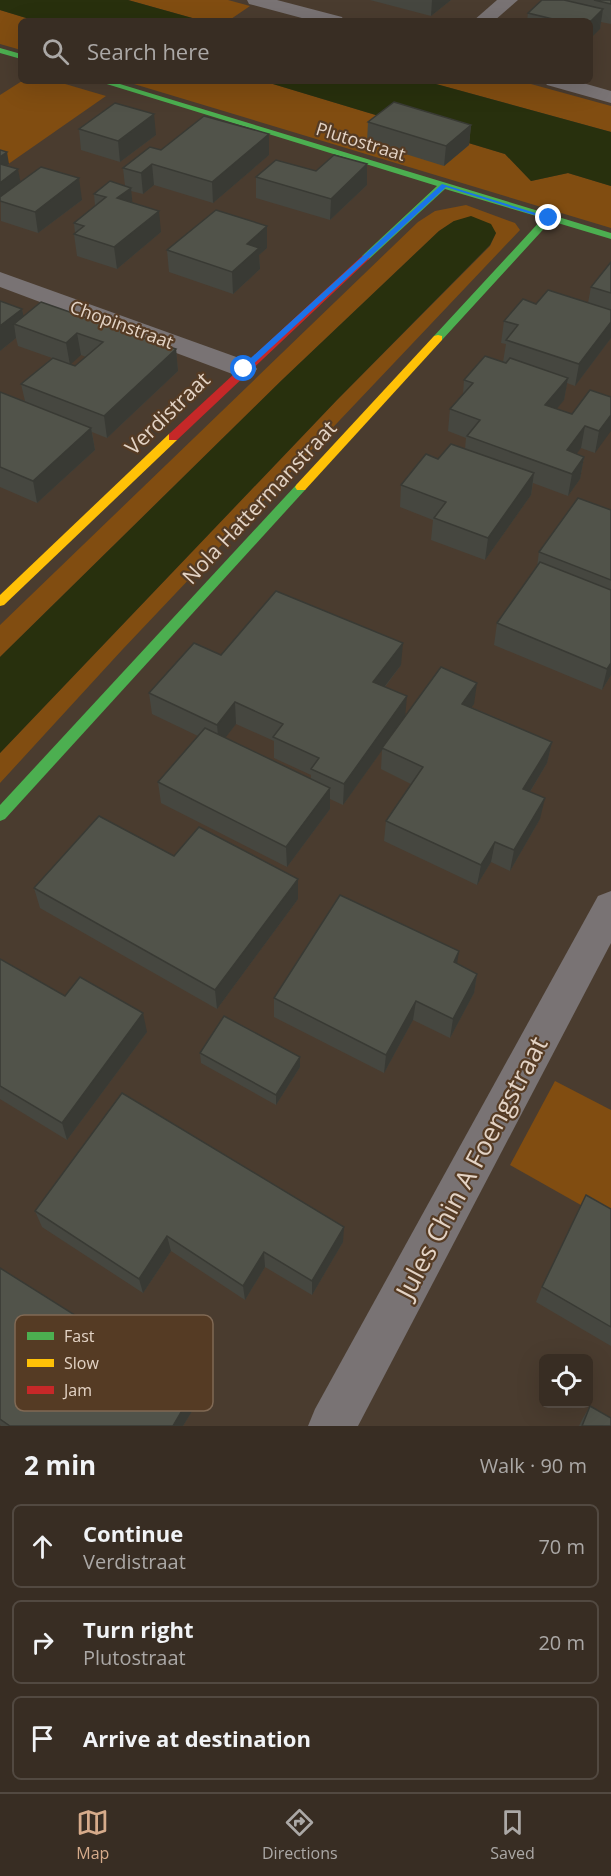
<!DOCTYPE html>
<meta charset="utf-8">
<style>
:root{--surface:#382d23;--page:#433930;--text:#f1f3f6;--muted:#aba8a6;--line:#524941;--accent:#d6ab8b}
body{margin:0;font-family:"Open Sans",sans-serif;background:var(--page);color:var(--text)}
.controls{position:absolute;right:18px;bottom:18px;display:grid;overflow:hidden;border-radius:9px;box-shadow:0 6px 24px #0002}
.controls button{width:54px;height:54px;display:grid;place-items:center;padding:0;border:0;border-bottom:2px solid var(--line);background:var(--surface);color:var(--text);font:30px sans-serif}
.stop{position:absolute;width:18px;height:18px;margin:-14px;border:4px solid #1a73e8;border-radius:50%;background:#fff}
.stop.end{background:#1a73e8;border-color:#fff;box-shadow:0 2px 6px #0008}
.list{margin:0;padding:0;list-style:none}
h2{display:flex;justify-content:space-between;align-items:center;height:78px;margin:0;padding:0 24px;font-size:26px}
h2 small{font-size:20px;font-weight:400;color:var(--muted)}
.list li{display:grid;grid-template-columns:39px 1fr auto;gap:18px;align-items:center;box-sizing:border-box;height:84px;margin:0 12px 12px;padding:0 12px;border:2px solid var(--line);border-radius:9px}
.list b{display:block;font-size:22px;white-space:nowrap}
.list p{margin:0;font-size:20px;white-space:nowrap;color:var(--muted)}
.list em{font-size:20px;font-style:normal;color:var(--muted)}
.icon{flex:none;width:33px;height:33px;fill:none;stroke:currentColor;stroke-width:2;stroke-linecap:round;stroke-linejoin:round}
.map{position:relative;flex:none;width:611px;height:1426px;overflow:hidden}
.search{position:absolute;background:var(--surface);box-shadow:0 6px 24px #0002;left:18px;right:18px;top:18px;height:66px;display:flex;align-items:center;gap:15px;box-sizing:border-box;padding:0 21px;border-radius:9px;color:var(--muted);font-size:22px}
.sheet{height:366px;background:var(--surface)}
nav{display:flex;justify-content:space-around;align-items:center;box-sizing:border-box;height:84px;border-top:2px solid var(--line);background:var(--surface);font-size:16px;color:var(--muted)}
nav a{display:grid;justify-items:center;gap:3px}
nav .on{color:var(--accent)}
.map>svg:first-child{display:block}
.green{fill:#814d11}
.water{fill:#28300d}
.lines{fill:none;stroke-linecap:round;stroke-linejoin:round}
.street{fill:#797374;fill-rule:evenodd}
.fast{fill:#4caf50;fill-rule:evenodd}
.slow{fill:#ffc107;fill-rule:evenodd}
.jam{fill:#c62828;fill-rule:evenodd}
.wall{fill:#464740;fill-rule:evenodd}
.shaded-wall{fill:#393a34}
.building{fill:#51534a;stroke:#393a34;stroke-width:1.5}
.route{fill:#1a73e8}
.labels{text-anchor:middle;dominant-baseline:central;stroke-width:4.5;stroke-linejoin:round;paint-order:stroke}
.far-street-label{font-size:18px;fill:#e3d3c5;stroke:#553b24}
.street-label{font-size:21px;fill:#e3d3c5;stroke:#553b24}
.near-street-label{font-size:26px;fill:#e3d3c5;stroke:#553b24}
.key{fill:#553b24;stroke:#806954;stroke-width:1.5}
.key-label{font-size:16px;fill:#e3d3c5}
</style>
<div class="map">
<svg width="611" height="1426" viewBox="0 0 611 1426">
<rect width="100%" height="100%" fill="#4a3c2f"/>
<g class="green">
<polygon points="128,0 228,0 250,6 228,21 203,21"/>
<polygon points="0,10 36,21 21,21 21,50 0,44"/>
<polygon points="22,81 55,81 106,96 4,167 0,166 0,95"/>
<polygon points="124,81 263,81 505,154 531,181 568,173 611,186 611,228"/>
<polygon points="425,81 520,81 611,106 611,132"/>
<polygon points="466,205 515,223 520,230 122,650 0,783 0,753 336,401 490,246 496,233 454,221 439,231 282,380 0,657 0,625 418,222 435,211"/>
<polygon points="555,1081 611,1110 611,1222 510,1165"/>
</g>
<g class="water">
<polygon points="0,0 128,0 203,21 36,21 0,10"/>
<polygon points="263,81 425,81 611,132 611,186 568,173 531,181 505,154"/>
<polygon points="471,216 491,224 496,233 490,245 336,401 0,753 0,657 282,380 439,231 454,221"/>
</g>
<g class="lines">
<g class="street">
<polygon points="247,0 277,0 342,17 344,21 313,21 249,4"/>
<polygon points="497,0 518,0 494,21 473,21"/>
<polygon points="544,81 576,81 611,91 611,103 547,85"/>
<polygon points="0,272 253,363 257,369 253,375 244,377 235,375 0,287"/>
<polygon points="611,891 611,943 358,1426 308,1426 315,1409 598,896"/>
</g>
<g class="fast">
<polygon points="0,48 21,54 21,59 0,53"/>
<polygon points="97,81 110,81 611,233 611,239 551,221 442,340 434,340 434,336 543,218 445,189 368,260 362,260 362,256 437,186"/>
<polygon points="301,483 307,487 305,490 5,819 0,821 0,805 297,484"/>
</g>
<g class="slow">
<polygon points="438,335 442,336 442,340 305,490 297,490 295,487 297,484 434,336"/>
<polygon points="173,433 177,434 177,440 4,605 0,606 0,595 169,434"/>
</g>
<polygon class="jam" points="365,255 370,258 368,260 177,440 169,440 169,434 362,256"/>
</g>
<g class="wall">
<polygon points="370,0 451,0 431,16"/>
<polygon points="542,0 611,0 611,24 601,22 600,29 590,21 527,21 528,13"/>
<polygon points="368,122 471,125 469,145 444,166 367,142"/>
<polygon points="79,129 156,135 120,162 81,150"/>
<polygon points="269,134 269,155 213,203 154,185 143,194 131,191 132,202 161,232 117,269 77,256 74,234 75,233 74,223 95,206 94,194 125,186 123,168 161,150"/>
<polygon points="0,150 9,164 7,166 21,182 82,200 38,233 1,221"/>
<polygon points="256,177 367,185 330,220 256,198"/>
<polygon points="267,248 259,255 260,269 233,294 169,272 167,250"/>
<polygon points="611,262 611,338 575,386 567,383 564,400 556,409 572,414 611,397 595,453 581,448 576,454 584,457 580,479 568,496 533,483 531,495 485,560 431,540 433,520 400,507 401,485 438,459 465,449 466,438 448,431 450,409 463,395 464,380 506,363 503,362 506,344 501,343 504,321 536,304 588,303 591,287"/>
<path d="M0 301 22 309 23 316 176 349 178 371 107 438 92 432 95 450 37 503 0 487V392L25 401 21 384 52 358 18 346 16 338 0 351ZM81 355 86 357 75 366 70 364Z"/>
<polygon points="611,510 611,675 602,690 494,645 497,623 537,567 539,552"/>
<path d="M221 655 401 665 385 687 405 717 474 704 471 707 552 742 547 763 530 792 540 819 510 871 491 862 477 885 384 841 386 821 411 784 381 769 382 750 343 805 330 799V809L287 867 161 803 158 782 198 736 152 714 149 693ZM236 724 274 741V758L311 775V779L225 738Z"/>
<polygon points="174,856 298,899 217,1009 40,908 34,888"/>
<polygon points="0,959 65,996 147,1032 67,1140 0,1099"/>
<polygon points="457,963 477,974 474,993 450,1038 413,1020 384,1073 274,1017 274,998"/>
<polygon points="200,1053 300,1057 300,1067 276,1105 201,1063"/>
<polygon points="611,1209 611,1346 536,1302 542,1287"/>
<polygon points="35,1211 343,1242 312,1295 265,1267 245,1300 171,1251 143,1293 42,1227"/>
<polygon points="0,1268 194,1390 197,1403 183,1426 1,1426 0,1425"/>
<polygon points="590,1406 611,1426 579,1426 583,1418"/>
</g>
<g class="shaded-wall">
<polygon points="432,0 451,0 431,16"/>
<polygon points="603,9 600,29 590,39 590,22"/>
<polygon points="154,114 156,135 120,162 118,141"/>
<polygon points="471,125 469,145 444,166 446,146"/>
<polygon points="269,134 269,155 213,203 212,182"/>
<polygon points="7,152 9,164 0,170 0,157"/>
<polygon points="152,164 154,185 143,194 141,173"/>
<polygon points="367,164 367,185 330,220 331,199"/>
<polygon points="18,169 22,190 0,201 0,183"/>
<polygon points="79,178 82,200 38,233 35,212"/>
<polygon points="131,188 133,209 117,198"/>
<polygon points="159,211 161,232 117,269 114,247"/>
<polygon points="267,226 267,248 259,255 260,269 233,294 232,272 247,244"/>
<polygon points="22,309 26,328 14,324 16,338 0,351 0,326"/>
<polygon points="611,322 611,338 575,386 579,364"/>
<polygon points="77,333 81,355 70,365 66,343"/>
<polygon points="176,349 178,371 107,438 104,416"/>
<polygon points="568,378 564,400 542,427 545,405"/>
<polygon points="611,415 611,431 595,453 599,431"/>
<polygon points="585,426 581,448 564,471 567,450"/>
<polygon points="91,428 95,450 37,503 33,481"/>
<polygon points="584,457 580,479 568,496 572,474"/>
<polygon points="534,473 531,495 485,560 488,538"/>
<polygon points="403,643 401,665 372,703 373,682"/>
<polygon points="611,663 611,675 602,690 607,669"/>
<polygon points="477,683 474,704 459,725 462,704"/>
<polygon points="407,696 405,718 343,805 344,784"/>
<polygon points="235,702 236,724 219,746 217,725"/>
<polygon points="552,742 547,763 519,810 523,789"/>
<polygon points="330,788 330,809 287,867 286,847"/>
<polygon points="545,798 540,819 510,871 514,850"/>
<polygon points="495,842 491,862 477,885 481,865"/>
<polygon points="298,879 298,899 217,1009 215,990"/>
<polygon points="459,951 456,971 454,962"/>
<polygon points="477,974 474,993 450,1038 453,1019"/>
<polygon points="416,1001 413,1020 384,1073 386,1055"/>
<polygon points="143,1013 147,1032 67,1140 62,1123"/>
<polygon points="300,1057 300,1067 276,1105 276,1095"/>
<polygon points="344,1227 343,1242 312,1295 312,1281"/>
<polygon points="167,1236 171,1251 143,1293 139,1279"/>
<polygon points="264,1252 265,1267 245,1300 243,1286"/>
<polygon points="194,1390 197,1403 183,1426 173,1426"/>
</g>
<g class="building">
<polygon points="542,0 564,0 603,9 590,22 590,21 561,21 528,13"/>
<polygon points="594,0 611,0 611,4"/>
<polygon points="394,102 471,125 446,146 368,122"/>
<polygon points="115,103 154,114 118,141 79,129"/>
<polygon points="204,116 269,134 212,182 152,164 141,173 123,168 150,147 161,150"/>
<polygon points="0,150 7,152 0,157"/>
<polygon points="334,155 367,164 331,199 256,177 276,160 316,171"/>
<polygon points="0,164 18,169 0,183"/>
<polygon points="41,167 79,178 35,212 0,201 0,197"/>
<polygon points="110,181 131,188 117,198 159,211 114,247 74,234 84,226 74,223 106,197 94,194"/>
<polygon points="216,210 267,226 247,244 259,248 232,272 167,250"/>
<polygon points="611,262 611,293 591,287"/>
<polygon points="548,290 611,310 611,322 579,364 506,340 518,325 504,321 523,299 536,304"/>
<polygon points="0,301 22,309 0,326"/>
<polygon points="41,302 176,349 104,416 21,384 53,358 75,366 103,342 77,333 66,343 14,324"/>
<polygon points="485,356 506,363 510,358 568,378 545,405 572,414 590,390 611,397 611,415 599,431 585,426 567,450 584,457 572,474 467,436 480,420 450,409 473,383 464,380"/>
<polygon points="0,392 91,428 33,481 0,467"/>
<polygon points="451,444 534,473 488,538 434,518 446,502 401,485 426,454 438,459"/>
<polygon points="578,498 611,510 611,580 539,552"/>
<polygon points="540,562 611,590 611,663 607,669 497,623"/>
<polygon points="276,591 403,643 373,682 407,696 344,784 311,769 319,758 273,737 283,724 235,702 217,725 149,693 194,643 221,655"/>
<polygon points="441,667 477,683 462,704 552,742 523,789 545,798 514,850 495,842 481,865 386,821 423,767 382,748"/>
<polygon points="205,728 330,788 286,847 158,782"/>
<polygon points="99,816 174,856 199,827 298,879 215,990 34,888"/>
<polygon points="340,895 459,951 454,962 477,974 453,1019 416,1001 386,1055 274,998"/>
<polygon points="0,959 65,996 80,977 143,1013 62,1123 0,1086"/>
<polygon points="224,1016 300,1057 276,1095 200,1053"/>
<polygon points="122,1093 344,1227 312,1281 264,1252 243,1286 167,1236 139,1279 35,1211"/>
<polygon points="586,1195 611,1209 611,1327 542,1287"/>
<polygon points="0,1268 194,1390 173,1426 10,1426 0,1419"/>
<polygon points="590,1406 611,1418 611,1426 582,1426"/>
</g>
<polygon class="route" points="442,184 552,218 547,219 446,187 247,370 241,370 241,367"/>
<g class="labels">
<g class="far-street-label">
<text transform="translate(361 141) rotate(17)">Plutostraat</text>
<text transform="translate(122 324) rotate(20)">Chopinstraat</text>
</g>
<g class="street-label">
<text transform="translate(167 413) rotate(-44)">Verdistraat</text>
<text transform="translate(259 502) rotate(-47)">Nola Hattermanstraat</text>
</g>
<g class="near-street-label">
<text transform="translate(471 1167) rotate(-62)">Jules Chin A Foengstraat</text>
</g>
</g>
<rect x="15" y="1315" width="198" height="96" rx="9" class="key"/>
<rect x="27" y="1332" width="27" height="8" fill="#4caf50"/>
<rect x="27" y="1359" width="27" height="8" fill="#ffc107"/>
<rect x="27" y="1386" width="27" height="8" fill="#c62828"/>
<g class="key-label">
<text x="64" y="1342">Fast</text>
<text x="64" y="1369">Slow</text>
<text x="64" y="1396">Jam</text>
</g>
</svg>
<div class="controls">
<button><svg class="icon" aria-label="locate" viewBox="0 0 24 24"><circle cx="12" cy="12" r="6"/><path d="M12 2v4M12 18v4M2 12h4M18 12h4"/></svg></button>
</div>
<div class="stop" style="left:244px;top:369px"></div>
<div class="stop end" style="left:549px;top:218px"></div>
<div class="search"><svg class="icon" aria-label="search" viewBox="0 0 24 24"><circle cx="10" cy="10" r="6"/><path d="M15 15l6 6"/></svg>Search here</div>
</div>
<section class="sheet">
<h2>2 min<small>Walk · 90 m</small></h2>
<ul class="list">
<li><svg class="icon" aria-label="ahead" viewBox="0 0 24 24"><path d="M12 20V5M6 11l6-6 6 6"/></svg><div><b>Continue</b><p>Verdistraat</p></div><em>70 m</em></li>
<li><svg class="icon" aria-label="right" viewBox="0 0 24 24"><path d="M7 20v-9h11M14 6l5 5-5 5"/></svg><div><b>Turn right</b><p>Plutostraat</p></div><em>20 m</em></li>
<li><svg class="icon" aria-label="arrive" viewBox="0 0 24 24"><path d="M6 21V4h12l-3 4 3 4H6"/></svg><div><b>Arrive at destination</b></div></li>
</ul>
</section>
<nav>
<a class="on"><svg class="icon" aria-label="map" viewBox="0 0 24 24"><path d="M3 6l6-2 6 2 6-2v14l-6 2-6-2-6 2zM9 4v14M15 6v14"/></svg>Map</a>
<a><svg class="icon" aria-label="directions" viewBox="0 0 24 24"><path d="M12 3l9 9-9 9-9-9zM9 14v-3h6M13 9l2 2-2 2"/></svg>Directions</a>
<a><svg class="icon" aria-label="saved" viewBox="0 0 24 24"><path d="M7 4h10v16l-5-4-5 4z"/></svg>Saved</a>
</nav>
